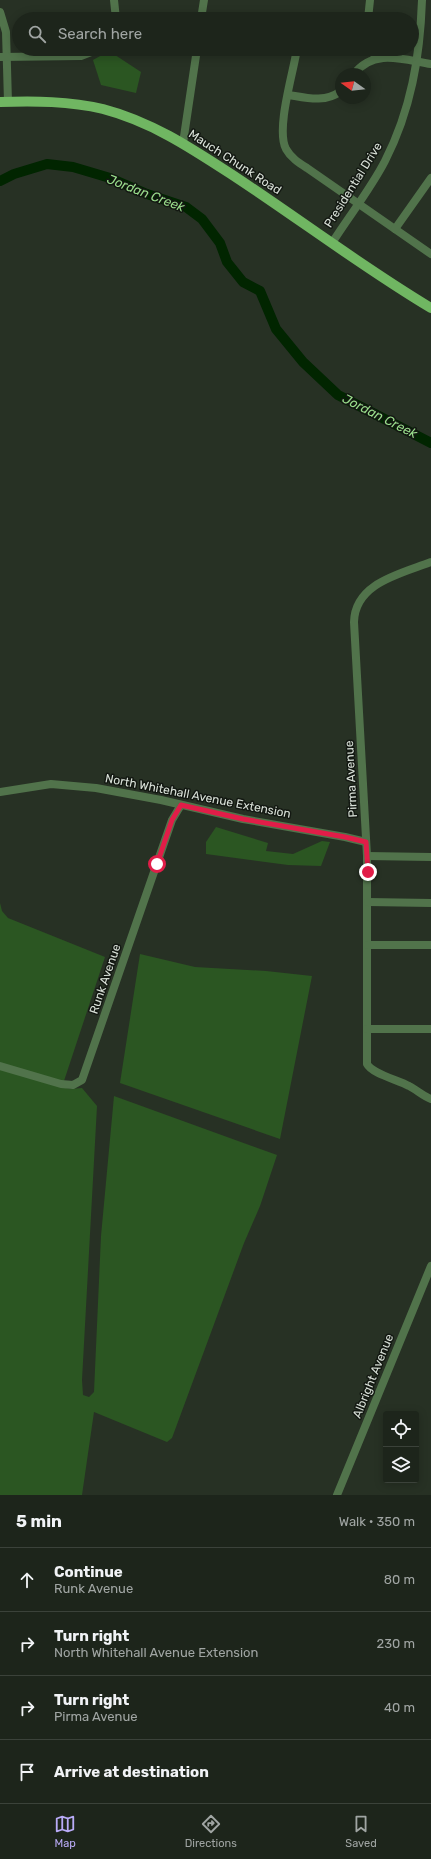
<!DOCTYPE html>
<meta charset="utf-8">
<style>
:root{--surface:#1d251b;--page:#252d24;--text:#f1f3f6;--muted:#a0a5a3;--line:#3b423a;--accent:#b9abf7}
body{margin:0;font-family:Rubik,sans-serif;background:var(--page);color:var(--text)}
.controls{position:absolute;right:12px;bottom:12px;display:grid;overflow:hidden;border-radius:4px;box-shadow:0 2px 10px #0003}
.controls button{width:36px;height:36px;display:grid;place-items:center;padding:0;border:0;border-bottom:1px solid var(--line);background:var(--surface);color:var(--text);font:20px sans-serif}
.compass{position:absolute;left:335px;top:68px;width:36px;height:36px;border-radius:50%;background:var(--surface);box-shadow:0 2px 10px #0003;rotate:285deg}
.stop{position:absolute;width:12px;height:12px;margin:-9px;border:3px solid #e11d48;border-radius:50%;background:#fff}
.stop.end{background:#e11d48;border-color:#fff;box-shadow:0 1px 4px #0008}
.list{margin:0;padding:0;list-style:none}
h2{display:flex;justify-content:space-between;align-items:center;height:52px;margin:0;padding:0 16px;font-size:17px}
h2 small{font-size:13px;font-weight:400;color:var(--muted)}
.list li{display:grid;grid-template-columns:26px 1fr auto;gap:12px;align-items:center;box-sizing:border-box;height:64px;padding:0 16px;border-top:1px solid var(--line)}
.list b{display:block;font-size:15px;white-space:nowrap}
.list p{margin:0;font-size:13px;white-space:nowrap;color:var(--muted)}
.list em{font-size:13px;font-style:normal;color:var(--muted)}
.icon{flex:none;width:22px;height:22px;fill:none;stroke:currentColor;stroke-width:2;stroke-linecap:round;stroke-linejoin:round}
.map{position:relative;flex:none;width:431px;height:1495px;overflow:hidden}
.search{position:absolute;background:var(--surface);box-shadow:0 2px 10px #0003;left:12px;right:12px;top:12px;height:44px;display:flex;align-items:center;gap:10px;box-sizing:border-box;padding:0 14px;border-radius:22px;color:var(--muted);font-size:15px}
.sheet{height:308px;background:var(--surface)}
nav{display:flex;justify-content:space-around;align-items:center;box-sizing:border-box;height:56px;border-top:1px solid var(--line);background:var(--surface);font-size:11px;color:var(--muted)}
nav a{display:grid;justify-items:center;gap:2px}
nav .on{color:var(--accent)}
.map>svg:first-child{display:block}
.green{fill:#2b5622}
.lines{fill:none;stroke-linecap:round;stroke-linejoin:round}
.river{stroke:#012500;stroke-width:10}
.minor{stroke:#51734b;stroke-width:8}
.major{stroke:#70b662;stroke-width:10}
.route{stroke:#e11d48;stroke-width:5}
.labels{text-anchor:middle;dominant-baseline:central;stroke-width:3;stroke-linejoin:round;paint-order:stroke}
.street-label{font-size:12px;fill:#d9e1d8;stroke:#131812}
.water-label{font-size:13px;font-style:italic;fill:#99dd8b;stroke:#131812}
</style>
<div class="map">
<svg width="431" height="1495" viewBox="0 0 431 1495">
<rect width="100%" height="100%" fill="#273124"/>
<g class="green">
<polygon points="109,51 141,72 136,93 101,85 93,60"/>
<polygon points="216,827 268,843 266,851 293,854 322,841 330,842 321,866 288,865 206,854 206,842"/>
<polygon points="0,903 2,911 8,918 105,957 62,1087 70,1089 82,1088 97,1106 82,1380 83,1395 89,1397 94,1392 101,1236 114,1096 277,1155 260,1206 244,1243 172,1438 167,1442 94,1412 82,1495 0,1495"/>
<polygon points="140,954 195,967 266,971 312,976 280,1139 120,1083"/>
</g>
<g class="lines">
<polyline class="river" points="0,181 14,174 47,164 73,167 110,178 147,194 186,207 202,219 220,243 227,262 243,282 260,291 276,329 303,362 338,395 431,443"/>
<g class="minor">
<polyline points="114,0 116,19"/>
<polyline points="0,12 6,32 8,102"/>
<polyline points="201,19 204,0"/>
<polyline points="368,19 370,0"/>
<polyline points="373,49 375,58"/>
<path d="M296 54C292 77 276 130 286 149 291 158 299 163 307 168L431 254"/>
<polyline points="0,57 81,56 99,49"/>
<path d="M354 74C374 48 404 60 431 64"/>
<path d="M289 95C307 98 325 103 341 91"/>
<polyline points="183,143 197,49"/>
<polyline points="395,229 431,178"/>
<path d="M332 243C349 216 370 190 385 161 411 110 420 57 422 0"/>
<path d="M431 562C400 574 355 583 354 622L367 856V1064C372 1074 399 1080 409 1086 417 1090 423 1096 431 1099"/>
<polyline points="0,792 51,784 96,788 161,800 243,819 345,837 366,842"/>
<polyline points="367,856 431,857"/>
<polyline points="368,902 431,903"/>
<polyline points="368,945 431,945"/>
<polyline points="367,1029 431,1029"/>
<polyline points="0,1066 61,1084 73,1085 82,1080 172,820 181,805"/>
<polyline points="337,1495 431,1266"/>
</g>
<path class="major" d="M0 102C35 101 69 101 103 109 153 122 194 150 237 178 302 221 364 268 431 308"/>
</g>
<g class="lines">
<polyline class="route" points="157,864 172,820 181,805 243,819 345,837 366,842 368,872"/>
</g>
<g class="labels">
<g class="street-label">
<text transform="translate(235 162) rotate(33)">Mauch Chunk Road</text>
<text transform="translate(353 185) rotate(-58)">Presidential Drive</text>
<text transform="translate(351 779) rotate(-93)">Pirma Avenue</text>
<text transform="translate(198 796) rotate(11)">North Whitehall Avenue Extension</text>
<text transform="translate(105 979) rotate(-71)">Runk Avenue</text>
<text transform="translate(373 1376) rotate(-68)">Albright Avenue</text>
</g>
<g class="water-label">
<text transform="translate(146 193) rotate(21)">Jordan Creek</text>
<text transform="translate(380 416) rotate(27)">Jordan Creek</text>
</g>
</g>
</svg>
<div class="controls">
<button><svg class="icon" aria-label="locate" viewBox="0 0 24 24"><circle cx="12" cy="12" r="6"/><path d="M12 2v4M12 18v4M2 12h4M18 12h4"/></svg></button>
<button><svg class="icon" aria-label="layers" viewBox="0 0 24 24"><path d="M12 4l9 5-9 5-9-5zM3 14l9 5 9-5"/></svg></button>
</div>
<svg class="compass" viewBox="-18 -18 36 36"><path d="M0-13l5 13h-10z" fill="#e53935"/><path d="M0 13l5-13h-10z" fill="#a0a5a3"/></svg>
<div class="stop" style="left:157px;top:864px"></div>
<div class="stop end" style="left:368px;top:872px"></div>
<div class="search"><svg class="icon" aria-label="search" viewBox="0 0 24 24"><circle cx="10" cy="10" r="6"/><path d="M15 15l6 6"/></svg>Search here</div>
</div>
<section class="sheet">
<h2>5 min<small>Walk · 350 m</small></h2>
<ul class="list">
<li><svg class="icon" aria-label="ahead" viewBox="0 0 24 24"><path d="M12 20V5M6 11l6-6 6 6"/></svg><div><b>Continue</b><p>Runk Avenue</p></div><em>80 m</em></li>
<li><svg class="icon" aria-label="right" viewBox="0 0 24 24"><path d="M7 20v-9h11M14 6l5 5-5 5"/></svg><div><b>Turn right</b><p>North Whitehall Avenue Extension</p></div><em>230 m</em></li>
<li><svg class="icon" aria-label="right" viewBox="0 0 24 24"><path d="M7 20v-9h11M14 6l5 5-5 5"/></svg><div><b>Turn right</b><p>Pirma Avenue</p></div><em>40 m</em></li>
<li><svg class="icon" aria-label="arrive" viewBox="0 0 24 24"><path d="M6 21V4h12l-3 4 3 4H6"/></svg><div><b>Arrive at destination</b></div></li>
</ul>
</section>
<nav>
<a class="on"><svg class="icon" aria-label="map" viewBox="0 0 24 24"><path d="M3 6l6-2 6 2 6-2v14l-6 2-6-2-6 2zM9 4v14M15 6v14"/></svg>Map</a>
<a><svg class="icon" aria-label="directions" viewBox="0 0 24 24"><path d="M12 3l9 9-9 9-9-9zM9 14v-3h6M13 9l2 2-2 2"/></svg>Directions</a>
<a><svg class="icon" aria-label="saved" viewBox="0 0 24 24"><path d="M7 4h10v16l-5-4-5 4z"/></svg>Saved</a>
</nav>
